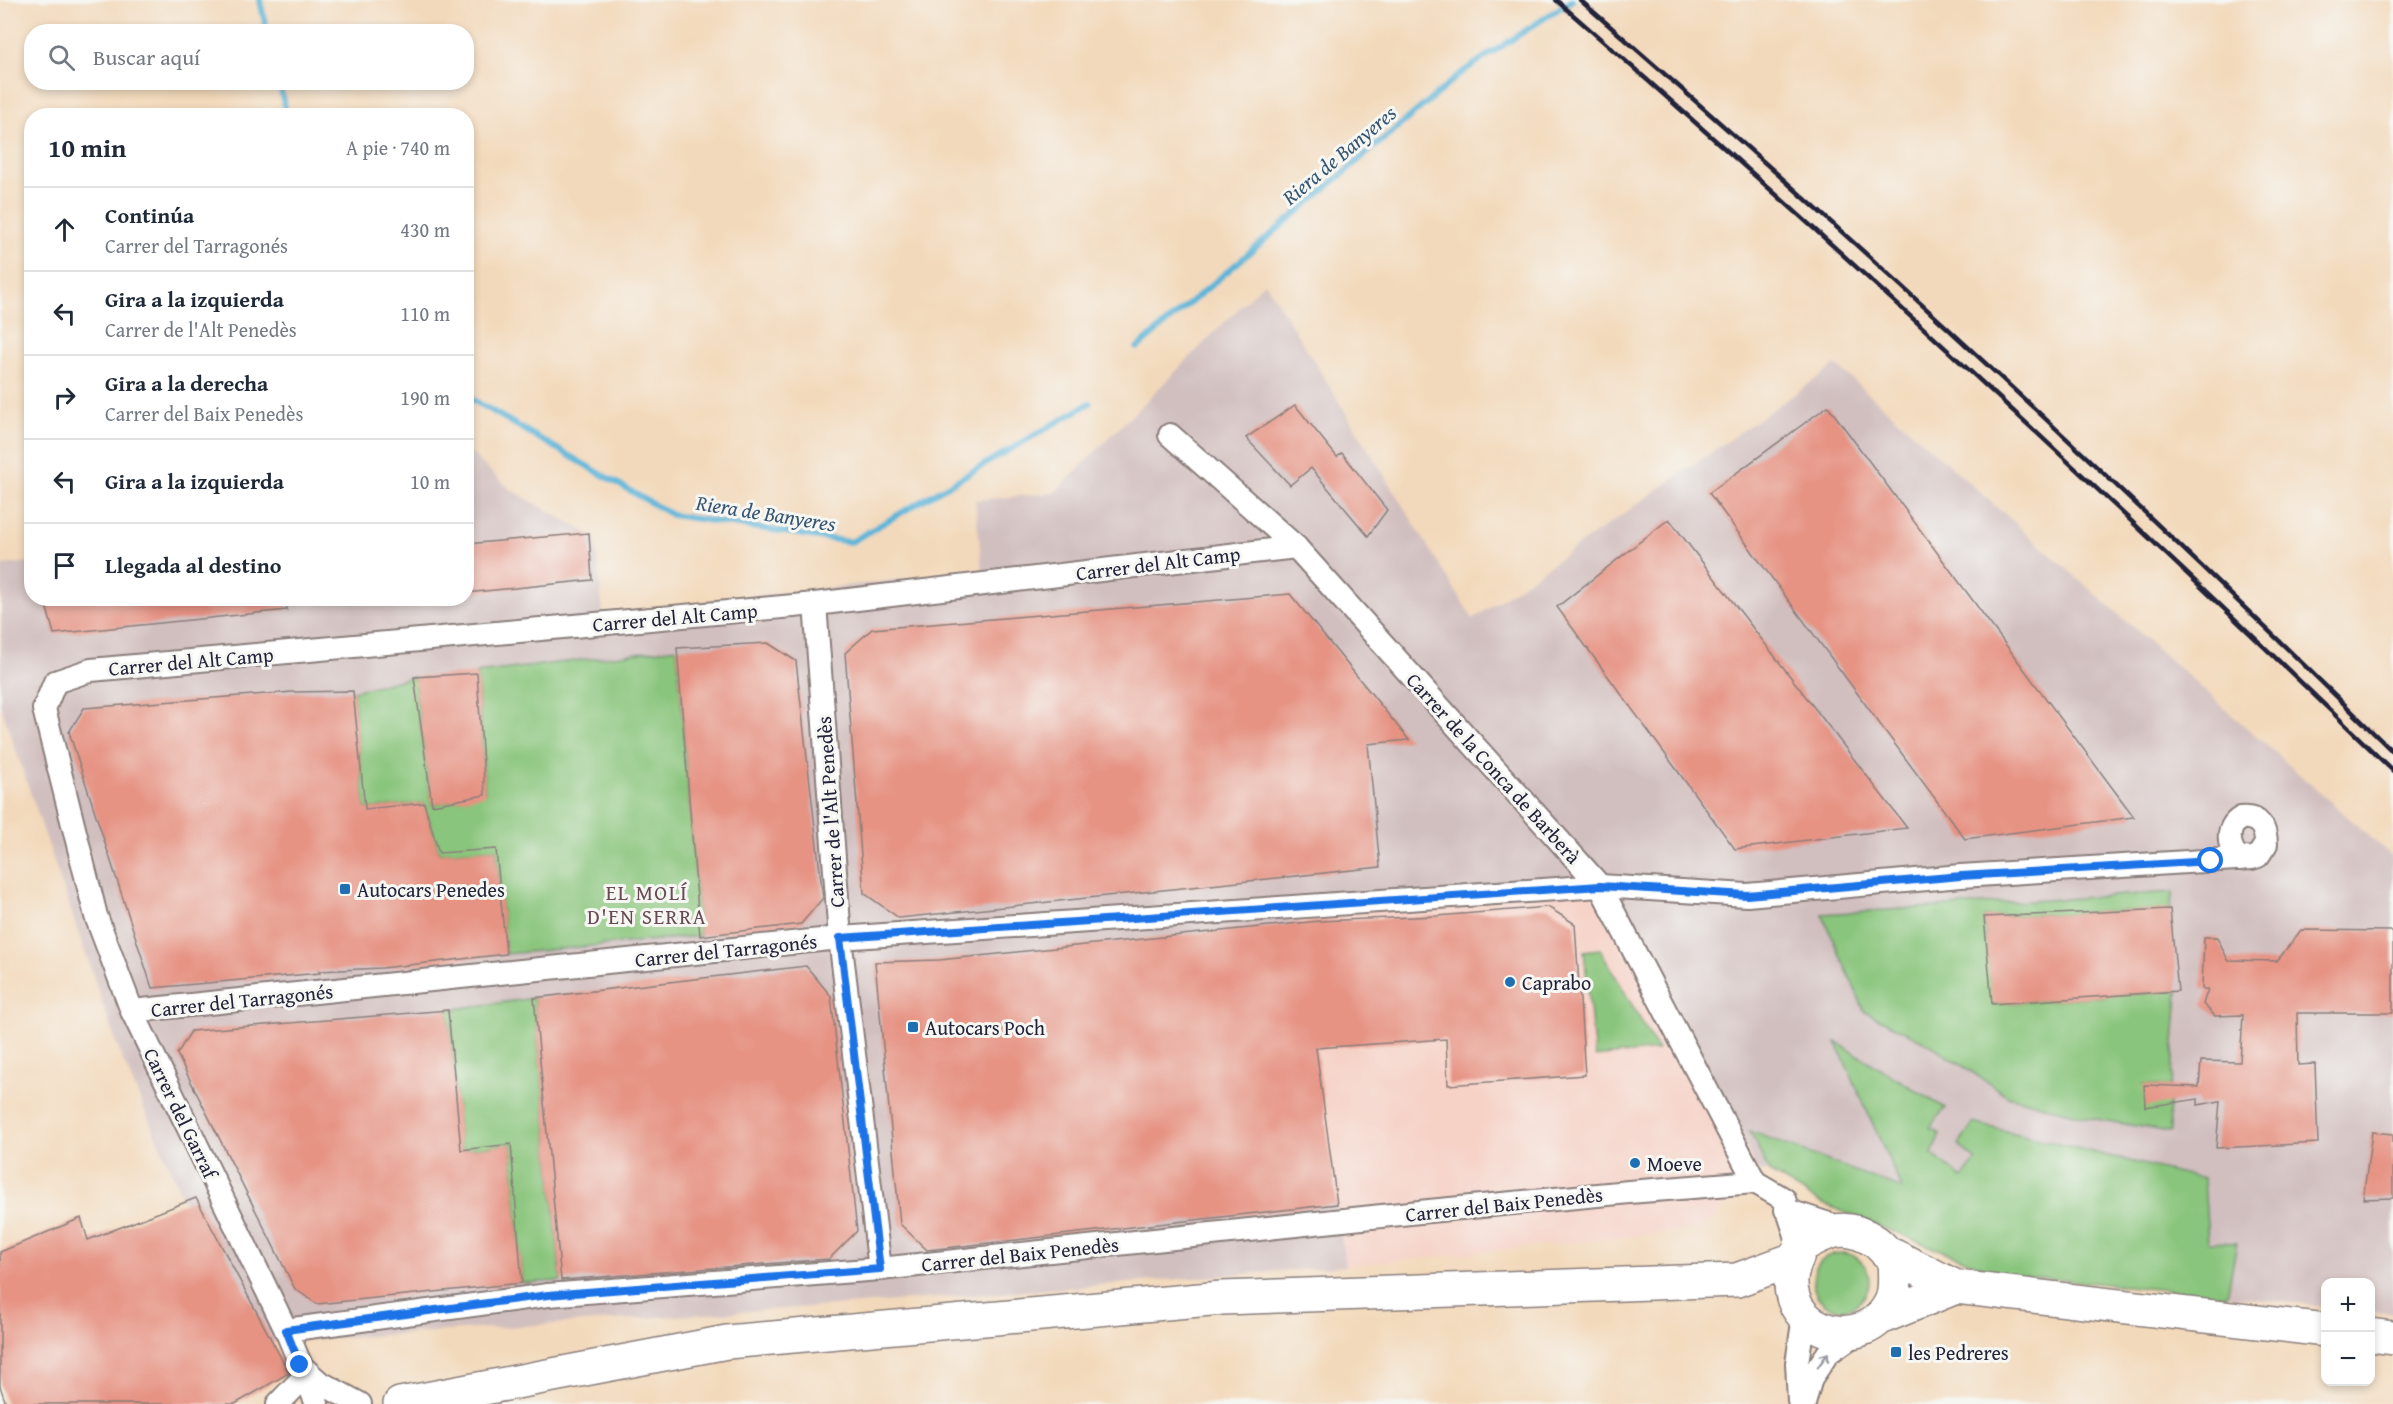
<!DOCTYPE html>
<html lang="es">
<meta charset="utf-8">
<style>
:root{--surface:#fff;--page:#f2f2f3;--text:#1f2937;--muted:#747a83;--line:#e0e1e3}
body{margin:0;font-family:"Gentium Book Plus",serif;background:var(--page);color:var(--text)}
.controls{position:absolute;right:18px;bottom:18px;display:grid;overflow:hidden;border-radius:12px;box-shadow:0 3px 9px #0003}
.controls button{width:54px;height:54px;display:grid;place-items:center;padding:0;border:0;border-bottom:2px solid var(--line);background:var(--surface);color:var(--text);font:30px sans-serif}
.stop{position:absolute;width:18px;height:18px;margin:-14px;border:4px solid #1a73e8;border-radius:50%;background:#fff}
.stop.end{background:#1a73e8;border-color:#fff;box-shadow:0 2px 6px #0008}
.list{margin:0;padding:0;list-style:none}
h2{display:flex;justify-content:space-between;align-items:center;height:78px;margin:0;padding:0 24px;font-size:26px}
h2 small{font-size:20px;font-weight:400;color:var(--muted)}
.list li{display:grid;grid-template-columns:39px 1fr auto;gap:18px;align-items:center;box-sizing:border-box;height:84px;padding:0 24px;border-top:2px solid var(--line)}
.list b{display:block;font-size:22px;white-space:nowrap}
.list p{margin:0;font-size:20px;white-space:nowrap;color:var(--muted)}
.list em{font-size:20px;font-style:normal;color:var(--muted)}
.icon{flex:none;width:33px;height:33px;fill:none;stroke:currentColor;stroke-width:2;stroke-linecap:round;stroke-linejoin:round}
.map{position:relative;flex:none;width:2393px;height:1404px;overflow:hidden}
.search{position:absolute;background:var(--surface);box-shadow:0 3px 9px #0003;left:24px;top:24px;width:450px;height:66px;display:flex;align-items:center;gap:15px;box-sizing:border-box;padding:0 21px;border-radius:24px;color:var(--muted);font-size:22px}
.panel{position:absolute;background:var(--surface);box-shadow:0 3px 9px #0003;left:24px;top:108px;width:450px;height:498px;border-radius:24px}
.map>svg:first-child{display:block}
.built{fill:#f6d1c6}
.industrial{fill:#d1bfbf}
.green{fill:#89c57b;stroke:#56745b;stroke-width:1.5}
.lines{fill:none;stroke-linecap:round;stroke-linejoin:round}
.stream{stroke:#5bb4d8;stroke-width:6}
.building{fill:#e69383}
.street-casing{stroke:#8a7e7b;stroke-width:26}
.primary-casing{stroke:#8a7e7b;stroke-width:36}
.street{stroke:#fff;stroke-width:22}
.primary{stroke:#fff;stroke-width:33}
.rail{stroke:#22223b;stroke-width:4.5}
.oneway{stroke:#9c9ca7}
.route{stroke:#1a73e8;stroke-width:8}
.poi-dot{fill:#1f6fb2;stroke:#f6f6f2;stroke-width:2}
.labels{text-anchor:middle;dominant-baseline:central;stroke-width:6;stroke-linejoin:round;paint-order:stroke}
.street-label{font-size:20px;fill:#22223b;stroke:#f6f6f2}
.poi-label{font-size:20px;fill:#22223b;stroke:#f6f6f2;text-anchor:start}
.water-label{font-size:21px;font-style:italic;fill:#365572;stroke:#f6f6f2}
.neighbourhood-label{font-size:21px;letter-spacing:1.5px;fill:#674a54;stroke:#f6f6f2}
</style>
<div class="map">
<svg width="2393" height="1404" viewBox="0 0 2393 1404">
<rect width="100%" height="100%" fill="#f6f6f2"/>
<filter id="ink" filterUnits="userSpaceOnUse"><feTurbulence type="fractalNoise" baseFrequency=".0167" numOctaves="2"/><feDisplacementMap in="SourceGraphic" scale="12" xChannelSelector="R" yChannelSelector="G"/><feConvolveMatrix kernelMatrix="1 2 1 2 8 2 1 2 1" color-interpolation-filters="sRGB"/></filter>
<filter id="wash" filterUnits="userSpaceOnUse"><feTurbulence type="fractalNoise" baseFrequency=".008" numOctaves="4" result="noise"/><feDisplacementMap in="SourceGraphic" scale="24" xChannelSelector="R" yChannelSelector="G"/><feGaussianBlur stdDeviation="1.35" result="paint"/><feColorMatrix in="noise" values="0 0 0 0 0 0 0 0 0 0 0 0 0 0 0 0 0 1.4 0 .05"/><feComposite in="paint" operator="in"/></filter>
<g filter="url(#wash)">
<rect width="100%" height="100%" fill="#f3d9bb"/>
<polygon class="built" points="1615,885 1758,1171 1703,1229 1345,1266 1299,915"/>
<polygon class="industrial" points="1265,282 1473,619 1836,365 2393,857 2393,1313 2371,1311 2370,1282 2326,1282 2325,1306 1992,1273 1769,1172 1758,1171 1615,885 1299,915 1345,1266 860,1304 246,1344 119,1051 0,704 2,565 31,562 32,598 466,598 467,450 510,489 595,537 603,614 982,570 975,500 1054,493"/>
<g class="green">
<polygon points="677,648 700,936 506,954 496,849 439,853 424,803 365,809 353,691 414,677 432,805 485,794 477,673"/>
<polygon points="2173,892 2170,909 1984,917 1993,1004 2178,991 2171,1086 2144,1085 2169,1103 2170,1132 2085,1117 2008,1096 1931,1045 1865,1012 1822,914"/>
<polygon points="1600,949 1658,1050 1595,1057 1584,951"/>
<polygon points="534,998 561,1281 522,1283 511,1144 461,1150 448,1010"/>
<polygon points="1836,1042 1945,1108 1930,1128 1940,1133 1932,1154 1962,1178 1976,1161 1959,1145 1973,1123 2204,1179 2208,1242 2237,1243 2227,1296 2001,1274 1823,1204 1769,1172 1750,1131 1902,1189"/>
<circle cx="1841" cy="1281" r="28"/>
</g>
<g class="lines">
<g class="stream">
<polyline points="260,0 267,32"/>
<polyline points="279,82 287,116"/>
<polyline points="1137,348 1464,71 1572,0"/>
<polyline points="466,396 672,515 851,542 1090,403"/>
</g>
</g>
<g id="blocks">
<g class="building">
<polygon points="1295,405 1337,457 1342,453 1387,510 1368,536 1311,468 1290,485 1246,438"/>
<polygon points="1828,406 2134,817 1965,839 1709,493"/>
<polygon points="1669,519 1907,828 1735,849 1557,607"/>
<polygon points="589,533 592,580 466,593 466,544"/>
<polygon points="1290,594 1409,740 1368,744 1380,867 899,918 864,893 845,653 872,629"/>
<polygon points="44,598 286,598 287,610 54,634"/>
<polygon points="768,643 796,661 823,898 801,924 700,936 677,648"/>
<polygon points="477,673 485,795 432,805 414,677"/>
<polygon points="353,691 365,809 424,803 439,853 496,849 506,954 382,968 319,971 320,973 152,988 69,732 84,708 293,692"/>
<polygon points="1548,907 1575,924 1585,1075 1448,1085 1446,1039 1316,1048 1337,1204 927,1250 900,1224 875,962 939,960 1319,921 1437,916"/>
<polygon points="2170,909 2178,991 1992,1004 1984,917"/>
<polygon points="2301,930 2393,931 2393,1013 2297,1013 2298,1065 2315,1064 2318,1143 2216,1148 2220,1101 2198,1105 2198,1099 2145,1107 2144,1085 2199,1087 2201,1061 2240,1062 2243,1015 2215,1016 2203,1004 2208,989 2202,989 2204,937 2217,937 2228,960 2277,961"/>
<polygon points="806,966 831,996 857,1231 829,1259 561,1280 534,998"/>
<polygon points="448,1010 461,1150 511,1144 522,1283 317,1304 295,1289 177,1054 191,1031"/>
<polygon points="2372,1132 2393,1134 2393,1198 2363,1199"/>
<polygon points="196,1198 289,1373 235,1404 6,1404 0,1386 0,1252 81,1218 88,1240"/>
</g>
</g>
</g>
<g filter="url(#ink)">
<use href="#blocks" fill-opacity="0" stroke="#8a7e7b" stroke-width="1.5"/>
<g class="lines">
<g class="street-casing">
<g id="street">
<polyline points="1170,435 1296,547 1600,886 1755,1182 1784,1199 1800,1247"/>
<polyline points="815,604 840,938 880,1269"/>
<path d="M132 1011 840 938 1600 886 1747 895 1961 876 2252 858 2258 856 2266 844C2266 828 2259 816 2241 818 2225 827 2227 849 2241 859"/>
<polyline points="1786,1210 1844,1229"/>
<polyline points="286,1330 548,1295 880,1269 1429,1211 1629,1192 1755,1182"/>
<polyline points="301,1366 319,1382 360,1404"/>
<polyline points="1799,1401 1797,1363 1804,1316"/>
<polyline points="278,1404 305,1376"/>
<polyline points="317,1404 286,1330 132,1011 96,916 44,709 55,682 91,670 815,604 1296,547"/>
<polyline points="1804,1404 1811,1378 1828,1353 1861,1330"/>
</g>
</g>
<g class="primary-casing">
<g id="primary">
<path d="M1894 1256C1894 1271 1897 1289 1891 1302 1866 1354 1788 1335 1791 1279 1792 1269 1797 1257 1800 1247 1828 1230 1847 1222 1876 1242 1883 1247 1885 1254 1894 1256L1956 1287 2326 1330"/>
<polyline points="1882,1317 1956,1287"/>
<polyline points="2370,1335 2393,1338"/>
<polyline points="400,1404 727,1342 1222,1298 1737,1280 1797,1258"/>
</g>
</g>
<use href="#street" class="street"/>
<use href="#primary" class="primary"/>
<g class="rail">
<path d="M1556 0C1842 249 2121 507 2393 771"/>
<path d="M1580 0C1859 242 2130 493 2393 752"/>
</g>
</g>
<defs><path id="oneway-shaft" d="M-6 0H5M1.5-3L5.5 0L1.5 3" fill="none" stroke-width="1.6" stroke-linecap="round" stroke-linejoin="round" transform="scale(1.5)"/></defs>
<use class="oneway" href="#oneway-shaft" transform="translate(1823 1360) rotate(-54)"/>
</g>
<g class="lines" filter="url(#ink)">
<polyline class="route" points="300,1365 286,1330 548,1295 880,1269 840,938 1600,886 1747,895 1961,876 2211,861"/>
</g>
<g class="poi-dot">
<rect x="339" y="883" width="12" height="12" rx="3"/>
<circle cx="1510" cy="982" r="6"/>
<rect x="907" y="1021" width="12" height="12" rx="3"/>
<circle cx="1635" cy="1163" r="6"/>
<rect x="1890" y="1346" width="12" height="12" rx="3"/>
</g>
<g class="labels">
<g class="street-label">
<text transform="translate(1158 563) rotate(-7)">Carrer del Alt Camp</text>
<text transform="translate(675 617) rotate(-5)">Carrer del Alt Camp</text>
<text transform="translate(191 661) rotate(-5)">Carrer del Alt Camp</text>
<text transform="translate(1494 768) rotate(48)">Carrer de la Conca de Barberà</text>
<text transform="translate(830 812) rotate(-94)">Carrer de l'Alt Penedès</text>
<text transform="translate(726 950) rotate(-6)">Carrer del Tarragonés</text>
<text transform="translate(242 1000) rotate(-6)">Carrer del Tarragonés</text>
<text transform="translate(181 1113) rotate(64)">Carrer del Garraf</text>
<text transform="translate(1504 1204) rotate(-6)">Carrer del Baix Penedès</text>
<text transform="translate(1020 1254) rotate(-6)">Carrer del Baix Penedès</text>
</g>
<g class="poi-label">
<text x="357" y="889">Autocars Penedes</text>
<text x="1522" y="982">Caprabo</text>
<text x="925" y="1027">Autocars Poch</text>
<text x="1647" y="1163">Moeve</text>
<text x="1908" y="1352">les Pedreres</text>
</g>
<g class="water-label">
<text transform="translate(1339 155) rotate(-40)">Riera de Banyeres</text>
<text transform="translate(766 513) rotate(9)">Riera de Banyeres</text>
</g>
<g class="neighbourhood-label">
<text x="647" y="892">EL MOLÍ<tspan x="647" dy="24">D'EN SERRA</tspan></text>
</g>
</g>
</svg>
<div class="controls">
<button>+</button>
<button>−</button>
</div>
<div class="stop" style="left:2211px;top:861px"></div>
<div class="stop end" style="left:300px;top:1365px"></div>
<div class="search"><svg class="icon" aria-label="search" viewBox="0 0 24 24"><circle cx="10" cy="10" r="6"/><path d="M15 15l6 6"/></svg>Buscar aquí</div>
<section class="panel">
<h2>10 min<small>A pie · 740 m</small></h2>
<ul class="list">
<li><svg class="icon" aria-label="ahead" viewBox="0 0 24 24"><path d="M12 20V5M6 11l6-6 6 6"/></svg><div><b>Continúa</b><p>Carrer del Tarragonés</p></div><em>430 m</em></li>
<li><svg class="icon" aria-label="left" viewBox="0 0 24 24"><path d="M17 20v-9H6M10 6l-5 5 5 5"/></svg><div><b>Gira a la izquierda</b><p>Carrer de l'Alt Penedès</p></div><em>110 m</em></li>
<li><svg class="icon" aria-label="right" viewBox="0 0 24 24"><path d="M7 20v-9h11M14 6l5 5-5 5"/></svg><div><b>Gira a la derecha</b><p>Carrer del Baix Penedès</p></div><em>190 m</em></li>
<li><svg class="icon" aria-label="left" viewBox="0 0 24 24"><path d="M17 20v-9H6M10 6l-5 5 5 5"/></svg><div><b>Gira a la izquierda</b></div><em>10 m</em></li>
<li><svg class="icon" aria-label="arrive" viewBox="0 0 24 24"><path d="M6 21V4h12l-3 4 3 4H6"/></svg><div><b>Llegada al destino</b></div></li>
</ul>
</section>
</div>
